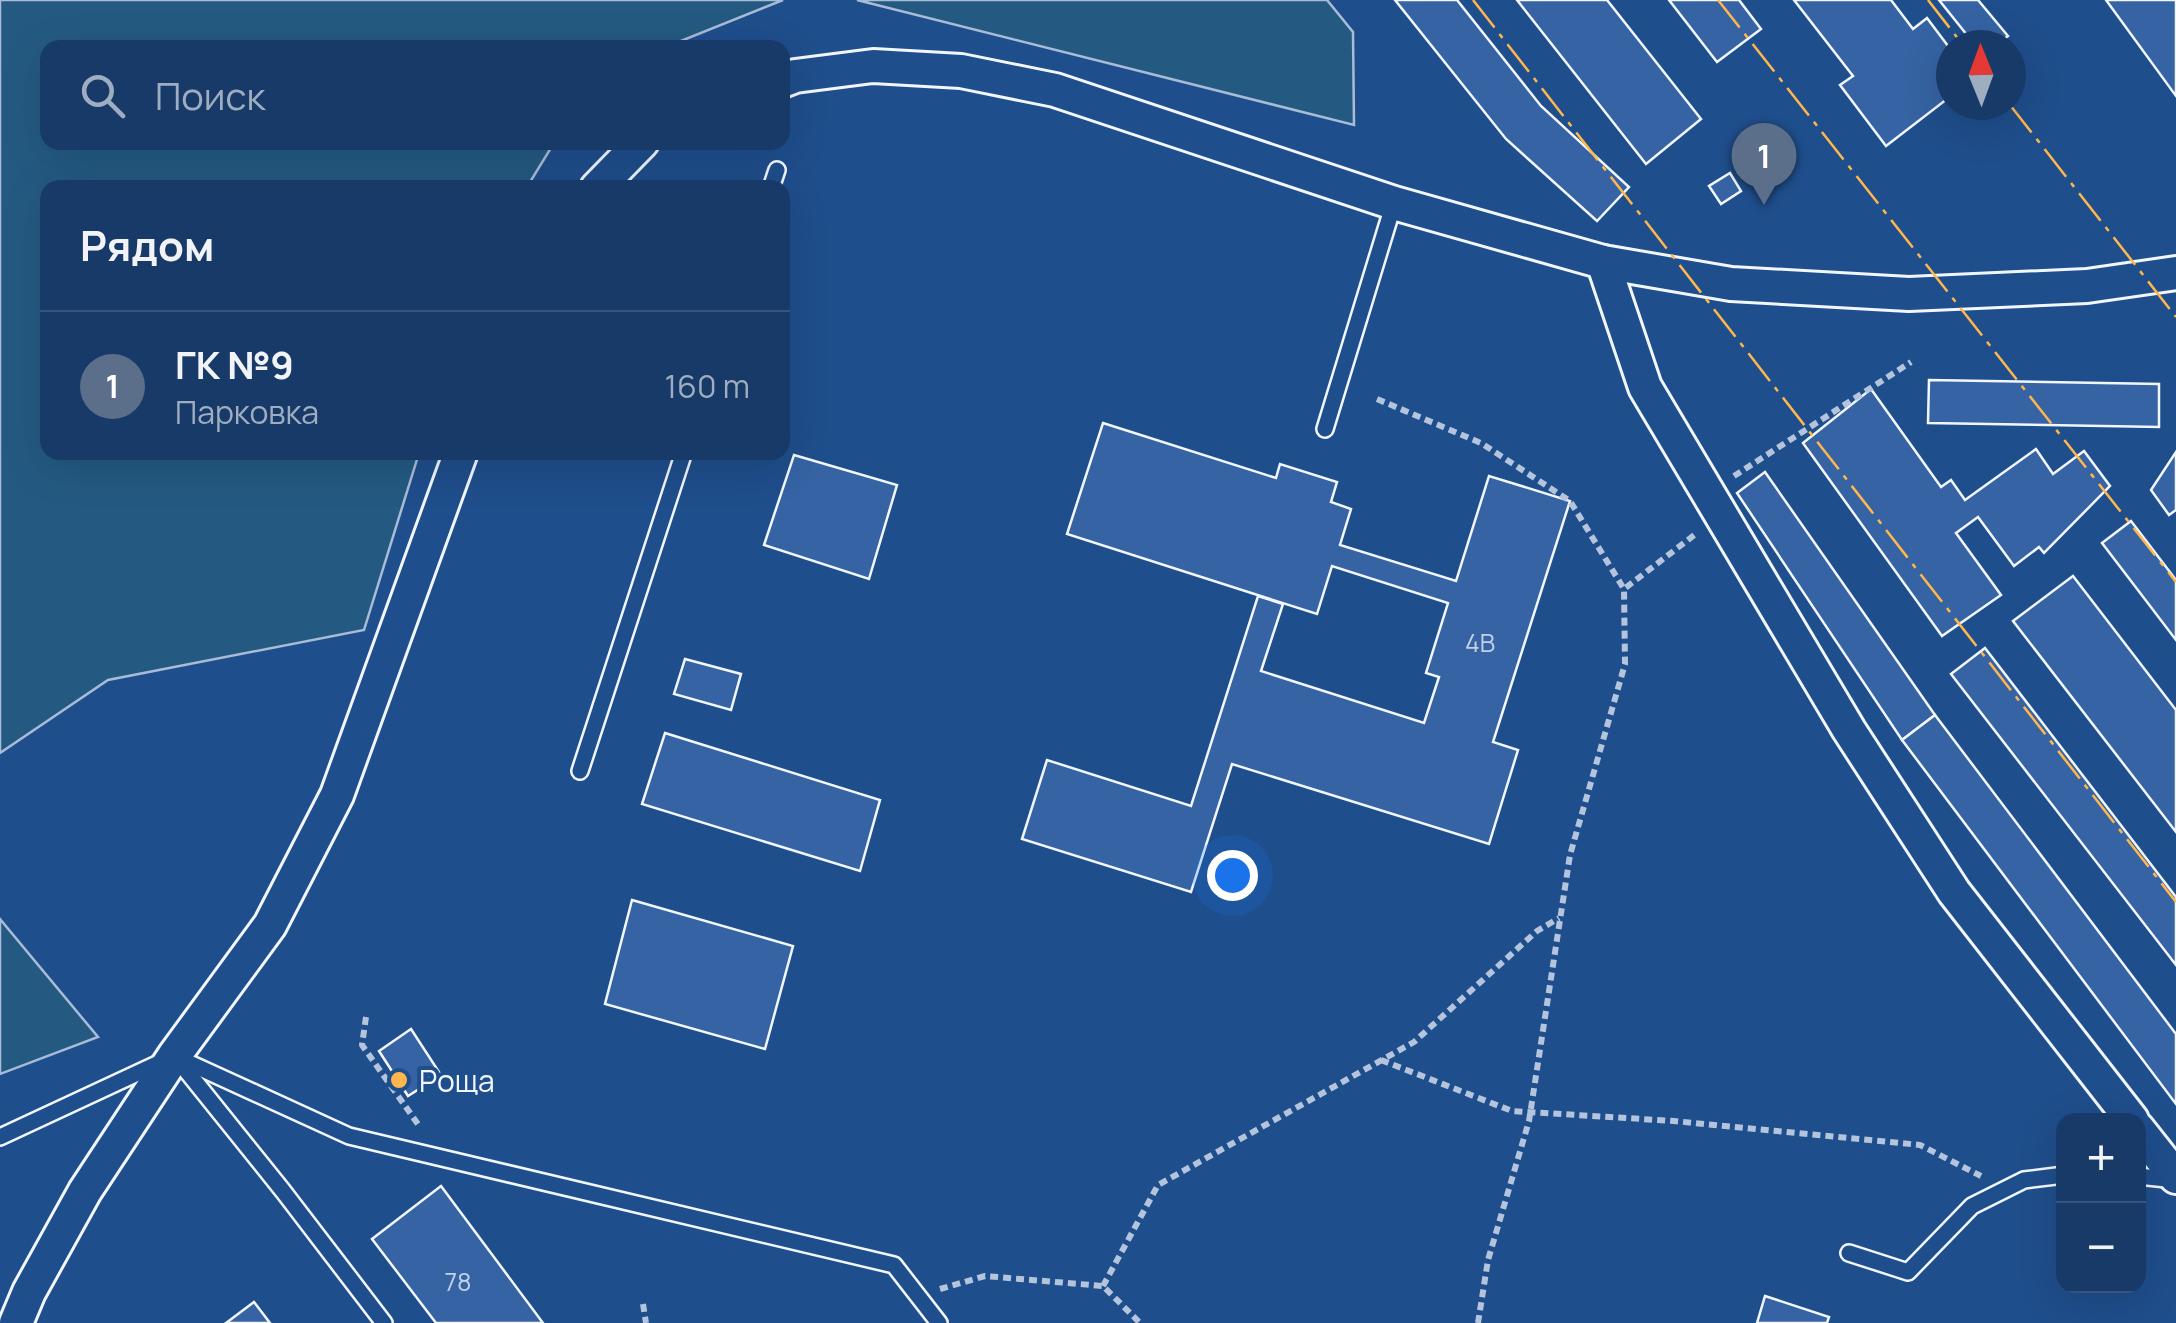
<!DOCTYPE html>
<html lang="ru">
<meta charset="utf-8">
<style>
:root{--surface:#173a69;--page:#20416f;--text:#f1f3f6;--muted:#9eadc0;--line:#36547d;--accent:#8c9099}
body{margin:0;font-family:Manrope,sans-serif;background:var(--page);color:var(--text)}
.controls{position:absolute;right:30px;bottom:30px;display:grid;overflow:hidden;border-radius:20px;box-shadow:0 10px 40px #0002}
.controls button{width:90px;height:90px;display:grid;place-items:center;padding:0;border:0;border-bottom:2px solid var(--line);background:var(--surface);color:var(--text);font:50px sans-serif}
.compass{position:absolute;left:1936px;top:30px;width:90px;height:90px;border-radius:50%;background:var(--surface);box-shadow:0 10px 40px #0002;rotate:359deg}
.you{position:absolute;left:1232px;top:875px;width:35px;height:35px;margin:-25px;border:8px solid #fff;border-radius:50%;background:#1a73e8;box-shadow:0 0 0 15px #1a73e833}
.badge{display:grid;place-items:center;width:65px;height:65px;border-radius:50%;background:var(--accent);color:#fff;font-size:32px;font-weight:700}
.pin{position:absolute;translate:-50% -82px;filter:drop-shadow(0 2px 5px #0008)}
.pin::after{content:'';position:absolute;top:52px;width:35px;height:30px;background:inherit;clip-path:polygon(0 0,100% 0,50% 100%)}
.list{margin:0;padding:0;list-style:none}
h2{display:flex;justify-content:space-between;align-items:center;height:130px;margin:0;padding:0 40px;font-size:42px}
h2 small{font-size:32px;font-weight:400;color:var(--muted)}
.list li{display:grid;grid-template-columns:65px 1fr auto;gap:30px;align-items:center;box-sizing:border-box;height:150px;padding:0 40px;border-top:2px solid var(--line)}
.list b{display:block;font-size:38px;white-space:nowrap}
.list p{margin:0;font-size:32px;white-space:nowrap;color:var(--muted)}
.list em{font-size:32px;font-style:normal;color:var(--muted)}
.icon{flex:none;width:55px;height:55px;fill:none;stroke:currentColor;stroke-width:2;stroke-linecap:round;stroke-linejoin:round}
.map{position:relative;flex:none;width:2176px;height:1323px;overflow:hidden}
.search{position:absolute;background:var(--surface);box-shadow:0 10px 40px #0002;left:40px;top:40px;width:750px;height:110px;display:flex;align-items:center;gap:25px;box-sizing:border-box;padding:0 35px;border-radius:20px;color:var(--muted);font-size:38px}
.panel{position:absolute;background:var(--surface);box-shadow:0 10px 40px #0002;left:40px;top:180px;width:750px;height:280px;border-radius:20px}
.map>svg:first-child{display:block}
.green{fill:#245a82;stroke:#a8bbd7;stroke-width:2.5}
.building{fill:#3563a3;stroke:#f2f6ff;stroke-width:2.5}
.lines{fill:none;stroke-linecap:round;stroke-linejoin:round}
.lane-casing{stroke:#f2f6ff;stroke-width:20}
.street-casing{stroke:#f2f6ff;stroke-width:38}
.path{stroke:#b3c4dc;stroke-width:6;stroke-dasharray:8 5;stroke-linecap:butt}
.lane{stroke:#1f4e8c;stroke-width:15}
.street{stroke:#1f4e8c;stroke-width:32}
.power{stroke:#ffb74d;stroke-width:2.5;stroke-dasharray:35 8 5 8;stroke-linecap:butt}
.poi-dot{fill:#ffb74d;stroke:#1f4e8c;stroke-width:4}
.labels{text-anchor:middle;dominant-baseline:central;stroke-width:8;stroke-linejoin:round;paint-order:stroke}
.number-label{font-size:25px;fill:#c3d1e8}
.poi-label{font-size:30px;fill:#f2f6ff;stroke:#1f4e8c;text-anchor:start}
</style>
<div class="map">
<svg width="2176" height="1323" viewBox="0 0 2176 1323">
<rect width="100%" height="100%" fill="#1f4e8c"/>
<g class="green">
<polygon points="0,0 783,0 666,47 48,48 48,142 554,143 527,187 48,188 48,452 419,453 364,630 108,680 0,753"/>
<polygon points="857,0 1327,0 1353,32 1354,125"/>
<polygon points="0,919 98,1037 0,1074"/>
</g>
<g class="building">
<polygon points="1395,0 1457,0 1541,106 1629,187 1597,221 1506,139"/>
<polygon points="1517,0 1607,0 1701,119 1646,164"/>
<polygon points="1669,0 1739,0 1761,29 1717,62"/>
<polygon points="1794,0 1891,0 1913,29 1927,18 1951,50 1951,96 1886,146 1840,85 1853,76"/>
<polygon points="1939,0 1978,0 2008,36 1996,45 1975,45"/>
<polygon points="2106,0 2176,0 2176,96"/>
<polygon points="1730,173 1741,191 1721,204 1709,186"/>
<polygon points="1929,380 2159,384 2159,427 1928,423"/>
<polygon points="1871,389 1941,487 1951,480 1965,500 2036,449 2053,474 2084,451 2110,486 2044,553 2039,547 2014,566 1978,517 1956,533 2001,595 1942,636 1803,443"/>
<polygon points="1103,423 1276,478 1280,464 1337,482 1331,502 1351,509 1340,545 1456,581 1489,476 1570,501 1493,742 1518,750 1489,844 1232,764 1191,892 1022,839 1047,760 1191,806 1258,596 1283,604 1261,671 1424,723 1439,677 1426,673 1448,603 1332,566 1317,614 1067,534"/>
<polygon points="2176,452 2176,510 2169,515 2151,490"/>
<polygon points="794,455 897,485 869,579 764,545"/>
<polygon points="1765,472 1935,715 1902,740 1737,493"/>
<polygon points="2131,521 2176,580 2176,640 2102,543"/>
<polygon points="2073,576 2176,710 2176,832 2013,621"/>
<polygon points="1985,648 2176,897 2176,965 1951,674"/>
<polygon points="685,659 741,674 731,710 674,694"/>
<polygon points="1935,715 2176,1034 2176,1104 1902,740"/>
<polygon points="665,733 880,800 860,871 642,804"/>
<polygon points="632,900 793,946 765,1049 605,1004"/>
<polygon points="411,1029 441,1075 408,1096 379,1051"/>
<polygon points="441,1186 543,1323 436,1323 372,1239"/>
<polygon points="1765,1296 1829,1317 1827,1323 1757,1323"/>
<polygon points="254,1302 270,1323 226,1323"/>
</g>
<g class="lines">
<g class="lane-casing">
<g id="lane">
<polyline points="771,188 777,170"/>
<polyline points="1325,429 1394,203"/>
<polyline points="580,771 684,452"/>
<polyline points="177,1059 283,1191 384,1323"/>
<polyline points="0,1137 174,1056 349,1136 894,1265 939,1323"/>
<polyline points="2138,1176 2176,1180"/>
<polyline points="1849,1253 1908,1272 1972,1206 2024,1180 2064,1175"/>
</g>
</g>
<g class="street-casing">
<g id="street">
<polyline points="782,81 795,76 873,66 961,71 1055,90 1394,203 1603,262 1731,284 1909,294 2087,286 2176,273"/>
<polyline points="597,188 642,142"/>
<polyline points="1603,262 1645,387 1849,730 1954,892 2132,1120"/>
<polyline points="2138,1129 2176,1177"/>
<polyline points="16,1323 29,1292 85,1191 174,1056 270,925 337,795 461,452"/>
</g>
</g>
<g class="path">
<polyline points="1377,399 1481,443 1570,501 1624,589"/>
<polyline points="1734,476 1911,362"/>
<polyline points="366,1017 362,1045 420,1127"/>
<polyline points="1381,1060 1512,1111 1674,1121 1920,1145 1981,1176"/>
<polyline points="1103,1286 1158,1185 1414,1042 1537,931 1559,918"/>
<polyline points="940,1289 985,1276 1103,1286 1140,1323"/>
<polyline points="643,1304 646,1323"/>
<polyline points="1478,1323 1488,1260 1529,1121 1570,855 1625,664 1624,589 1697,533"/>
</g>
<use href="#lane" class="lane"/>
<use href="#street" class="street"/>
<g class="power">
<polyline points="1473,0 2176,902"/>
<polyline points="1718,0 2176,582"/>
<polyline points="1928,0 1963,45"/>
<polyline points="2010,105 2176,317"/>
</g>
</g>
<circle class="poi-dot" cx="399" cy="1080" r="10"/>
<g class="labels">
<g class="number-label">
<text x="1480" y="642">4В</text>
<text x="458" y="1281">78</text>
</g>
<g class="poi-label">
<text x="419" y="1080">Роща</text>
</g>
</g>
</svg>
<div class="controls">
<button>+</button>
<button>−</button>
</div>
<svg class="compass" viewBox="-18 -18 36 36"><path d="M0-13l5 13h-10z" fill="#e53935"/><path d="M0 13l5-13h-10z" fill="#9eadc0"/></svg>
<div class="you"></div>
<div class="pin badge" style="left:1764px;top:205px;background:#5c6f8a">1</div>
<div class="search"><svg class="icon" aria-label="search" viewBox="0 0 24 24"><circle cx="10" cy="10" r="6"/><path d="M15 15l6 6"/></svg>Поиск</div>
<section class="panel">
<h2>Рядом<small></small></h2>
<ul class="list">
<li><span class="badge" style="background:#5c6f8a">1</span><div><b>ГК №9</b><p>Парковка</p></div><em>160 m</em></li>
</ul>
</section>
</div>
